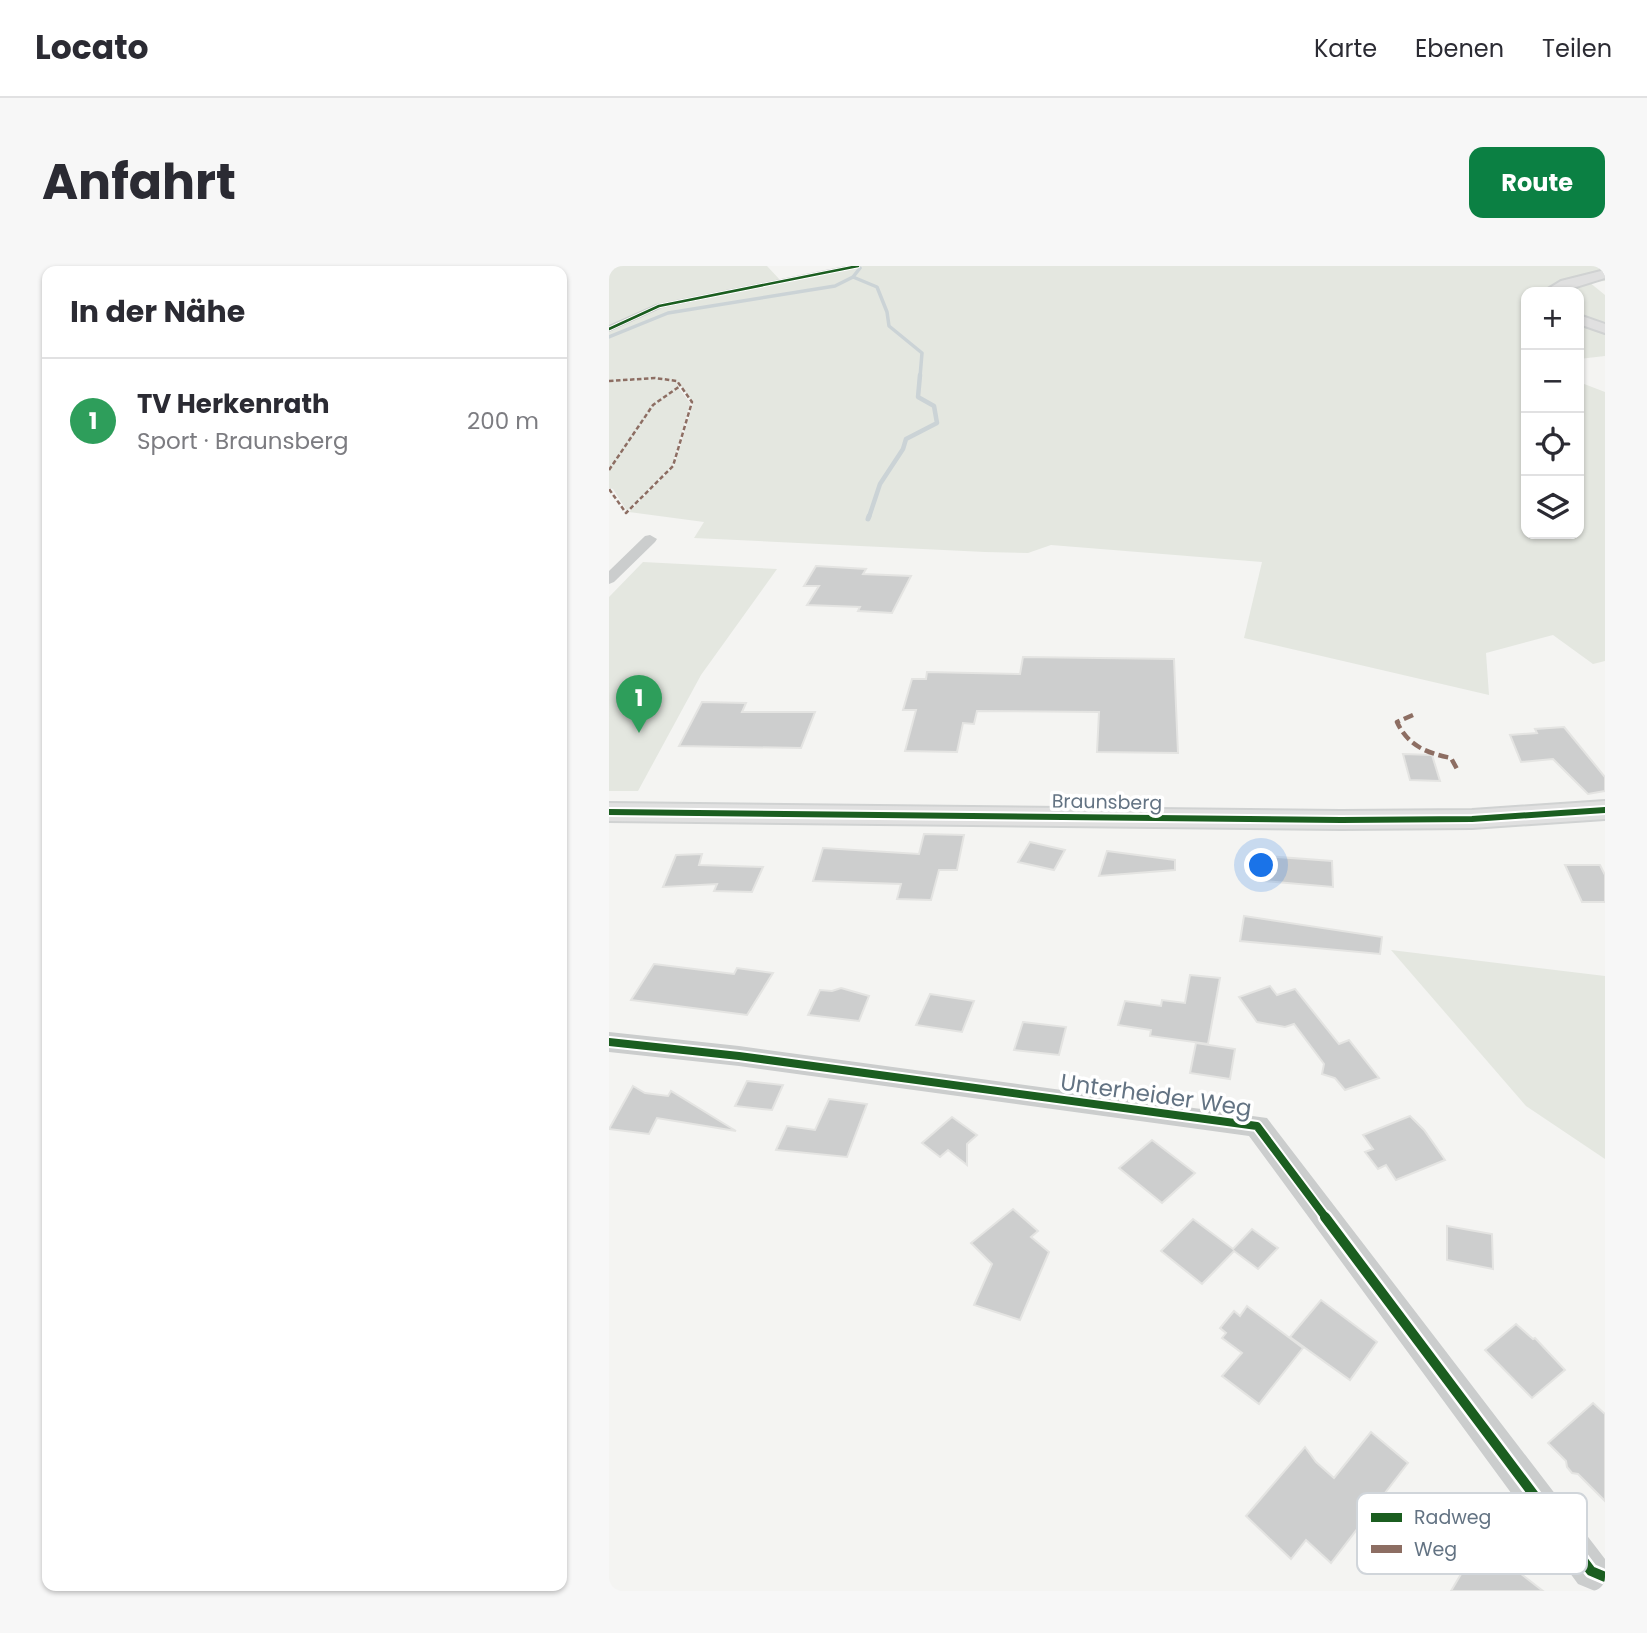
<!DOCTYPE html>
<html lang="de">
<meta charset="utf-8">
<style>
:root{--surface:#fff;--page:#f7f7f7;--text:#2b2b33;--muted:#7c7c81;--line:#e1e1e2;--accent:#0b8043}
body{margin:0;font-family:Poppins,sans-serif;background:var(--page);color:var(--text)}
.controls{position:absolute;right:21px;top:21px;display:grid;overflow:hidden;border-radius:14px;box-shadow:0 2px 5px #0004}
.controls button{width:63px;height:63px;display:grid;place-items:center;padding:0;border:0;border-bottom:2px solid var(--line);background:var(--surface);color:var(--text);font:35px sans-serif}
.you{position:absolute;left:653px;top:600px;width:24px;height:24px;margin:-18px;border:5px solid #fff;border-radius:50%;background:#1a73e8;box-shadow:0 0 0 10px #1a73e833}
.badge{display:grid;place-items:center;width:46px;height:46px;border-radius:50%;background:var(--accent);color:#fff;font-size:23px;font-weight:700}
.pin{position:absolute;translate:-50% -58px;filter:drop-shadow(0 2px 4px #0008)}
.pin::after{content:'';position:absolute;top:37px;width:24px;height:21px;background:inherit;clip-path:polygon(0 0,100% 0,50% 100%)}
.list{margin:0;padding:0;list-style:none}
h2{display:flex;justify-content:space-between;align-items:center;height:91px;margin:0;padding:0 28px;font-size:30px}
h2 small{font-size:23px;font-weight:400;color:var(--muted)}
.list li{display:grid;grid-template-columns:46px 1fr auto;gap:21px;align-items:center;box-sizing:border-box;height:126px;padding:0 28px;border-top:2px solid var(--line)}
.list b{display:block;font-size:26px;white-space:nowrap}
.list p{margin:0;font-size:23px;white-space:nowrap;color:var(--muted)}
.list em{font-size:23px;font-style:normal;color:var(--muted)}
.icon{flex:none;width:38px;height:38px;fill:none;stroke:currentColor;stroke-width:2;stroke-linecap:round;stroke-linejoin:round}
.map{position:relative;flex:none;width:996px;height:1325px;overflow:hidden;border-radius:14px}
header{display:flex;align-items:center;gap:42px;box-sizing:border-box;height:98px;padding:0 35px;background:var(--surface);border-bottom:2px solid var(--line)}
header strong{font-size:33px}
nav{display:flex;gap:38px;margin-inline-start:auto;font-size:24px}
.intro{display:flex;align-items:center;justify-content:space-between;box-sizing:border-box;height:168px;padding:0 42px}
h1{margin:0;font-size:49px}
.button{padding:18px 32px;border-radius:14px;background:var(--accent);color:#fff;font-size:24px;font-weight:700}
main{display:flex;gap:42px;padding:0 42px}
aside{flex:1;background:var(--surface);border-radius:14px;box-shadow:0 2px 5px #0004}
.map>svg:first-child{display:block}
.green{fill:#e4e7e0}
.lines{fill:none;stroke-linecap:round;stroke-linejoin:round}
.stream-far2{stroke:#cbd3d6;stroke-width:3.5}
.stream-far1{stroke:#cbd3d6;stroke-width:4.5}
.stream{stroke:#cbd3d6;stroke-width:5}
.building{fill:#cdcece;stroke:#e4e4e2;stroke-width:2}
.secondary-casing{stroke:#d0d2d2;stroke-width:4}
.street{fill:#cbcdcd;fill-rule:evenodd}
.secondary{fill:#e0e0e0;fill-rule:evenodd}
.quiet-far1{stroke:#8d6e63;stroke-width:2.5;stroke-dasharray:4.5 2.5;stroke-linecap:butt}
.quiet{stroke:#8d6e63;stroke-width:4.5;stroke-dasharray:10 4.5;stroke-linecap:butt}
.cycleway-far3-casing{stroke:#fff;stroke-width:4.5}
.cycleway-far2-casing{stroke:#fff;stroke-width:10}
.cycleway-far1-casing{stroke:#fff;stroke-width:12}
.cycleway-casing{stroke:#fff;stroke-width:15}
.cycleway-far3{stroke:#1b5e20;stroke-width:2.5}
.cycleway-far2{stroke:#1b5e20;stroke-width:6}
.cycleway-far1{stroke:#1b5e20;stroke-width:8}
.cycleway{stroke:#1b5e20;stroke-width:10}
.labels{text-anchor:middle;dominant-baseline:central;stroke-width:7;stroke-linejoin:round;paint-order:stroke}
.street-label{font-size:19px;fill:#637383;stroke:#fff}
.near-street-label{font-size:23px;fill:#637383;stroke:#fff}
.key{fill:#fff;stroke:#d0d5da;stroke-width:2}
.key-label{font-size:19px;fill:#637383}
</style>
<header>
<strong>Locato</strong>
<nav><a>Karte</a><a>Ebenen</a><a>Teilen</a></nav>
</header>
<div class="intro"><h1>Anfahrt</h1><a class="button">Route</a></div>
<main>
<aside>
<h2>In der Nähe<small></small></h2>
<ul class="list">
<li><span class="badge" style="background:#2e9e5b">1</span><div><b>TV Herkenrath</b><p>Sport · Braunsberg</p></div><em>200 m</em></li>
</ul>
</aside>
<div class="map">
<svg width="996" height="1325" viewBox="0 0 996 1325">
<rect width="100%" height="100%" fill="#f4f4f2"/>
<g class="green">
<polygon points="0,0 158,0 172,15 48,40 0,62"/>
<polygon points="254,0 996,0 996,6 951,16 931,26 917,26 917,268 970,268 970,116 996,126 996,395 984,398 944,369 877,387 880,429 635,372 653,296 442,279 419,287 376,286 85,272 95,256 20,246 65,200 84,137 73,121 69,121 81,137 63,200 18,245 4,223 0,222 0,64 51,41"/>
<polygon points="996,11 996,15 980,16 996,29 996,59 970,49 970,26 952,26 965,19"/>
<polygon points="970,56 996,65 996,90 970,93"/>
<polygon points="34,296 168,303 92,409 29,525 0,525 0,331"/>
<polygon points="782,684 996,710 996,893 917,840"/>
</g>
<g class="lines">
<g class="stream-far2">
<polyline points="244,11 251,2"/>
<polyline points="0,71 59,47 226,20 244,11 268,21 278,46 280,60 313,87 311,111"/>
</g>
<polyline class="stream-far1" points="260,251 271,218 294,183 297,173 328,157 325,140 309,131 311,109"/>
<polyline class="stream" points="259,253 260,250"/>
</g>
<g class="building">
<polygon points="207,300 257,303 254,308 302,310 283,347 249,345 251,341 198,339 210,320 195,320"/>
<polygon points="414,391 565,393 569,487 488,486 490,446 368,445 365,458 354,457 348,486 296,485 307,444 294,444 303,413 317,413 318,406 411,408"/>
<polygon points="93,436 137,437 133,446 206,446 192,482 70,480"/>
<polygon points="955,461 996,511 996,525 979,528 944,493 912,496 901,469 928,467 926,463"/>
<polygon points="794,488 823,489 831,515 801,514"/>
<polygon points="315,568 355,569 348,604 330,604 322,634 288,633 292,618 204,615 214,582 310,588"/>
<polygon points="421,576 456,584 445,604 409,596"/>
<polygon points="498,585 566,594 566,604 490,610"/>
<polygon points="93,588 90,599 154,601 143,626 105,625 108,618 54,621 67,589"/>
<polygon points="656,590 723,595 724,621 655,615"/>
<polygon points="956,599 991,599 996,609 996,636 973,636"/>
<polygon points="635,650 773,671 771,688 631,675"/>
<polygon points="45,698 125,708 128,702 164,707 138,749 22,734"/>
<polygon points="581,709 611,712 599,778 541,770 542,764 509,759 516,735 552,740 553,734 576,737"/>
<polygon points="661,720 668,729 686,723 730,778 740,774 770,812 736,824 726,812 713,808 715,798 685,758 676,761 648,756 630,731"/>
<polygon points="232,722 260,730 250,755 199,749 211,724 223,725"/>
<polygon points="321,728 365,735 353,766 307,759"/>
<polygon points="414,756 457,761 450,789 405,784"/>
<polygon points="587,777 626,783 621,813 581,807"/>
<polygon points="138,815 174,819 163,844 126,840"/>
<polygon points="24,820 36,827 59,830 62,825 127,865 48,852 40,868 0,863"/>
<polygon points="220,833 258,838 238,891 167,884 178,860 206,864"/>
<polygon points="801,850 815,864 836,894 787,914 777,899 769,903 756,886 764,883 754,869"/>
<polygon points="343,851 368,869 358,878 358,899 339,884 331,891 313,877"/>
<polygon points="543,874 586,907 553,937 510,902"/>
<polygon points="404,943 429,965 422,971 440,986 411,1054 365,1039 383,998 362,977"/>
<polygon points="584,953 624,983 643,963 669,982 649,1003 625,985 593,1018 552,985"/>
<polygon points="838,960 883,968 884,1003 838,994"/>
<polygon points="712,1034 768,1076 741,1114 681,1071"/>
<polygon points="638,1040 694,1082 650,1138 613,1110 633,1087 613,1072 617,1067 611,1062 625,1045 631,1050"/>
<polygon points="907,1058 924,1073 926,1072 956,1104 923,1132 876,1084"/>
<polygon points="984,1137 996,1148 996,1235 969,1208 963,1207 958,1201 957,1195 939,1177"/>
<polygon points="762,1166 799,1197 722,1297 697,1274 682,1293 637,1250 696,1181 707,1196 725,1212"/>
<polygon points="871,1276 934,1325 842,1325"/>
</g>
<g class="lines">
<g class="secondary-casing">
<g id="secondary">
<polygon points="996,4 996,12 951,26 934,26 952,15"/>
<polygon points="970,49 996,58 996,67 970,58"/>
<polygon points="996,535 996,553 863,562 732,563 0,555 0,537 732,545 863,544"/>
</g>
</g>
<g class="street">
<polygon points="236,0 253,0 53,42 0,66 0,59 47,38"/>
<polygon points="41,269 48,273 46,276 5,316 0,318 0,305 36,270"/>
<polygon points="0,766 130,780 658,852 996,1293 996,1325 986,1325 969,1318 640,870 130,800 0,786"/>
</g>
<use href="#secondary" class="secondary"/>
<g class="quiet-far1">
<polyline points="0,115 46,112 68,115 83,136 64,200 17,247 0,223"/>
<polyline points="0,204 44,139 71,120"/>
</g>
<path class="quiet" d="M804 449 788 456C799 480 818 487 842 492L848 503"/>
<g class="cycleway-far3-casing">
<polyline id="cycleway-far3" points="0,63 50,40 249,0"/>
</g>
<g class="cycleway-far2-casing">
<polyline id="cycleway-far2" points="0,546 732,554 863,553 996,544"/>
</g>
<g class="cycleway-far1-casing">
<polyline id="cycleway-far1" points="0,776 130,790 648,860 717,952"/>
</g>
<g class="cycleway-casing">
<polyline id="cycleway" points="716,951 982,1305 996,1311"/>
</g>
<use href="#cycleway-far3" class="cycleway-far3"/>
<use href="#cycleway-far2" class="cycleway-far2"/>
<use href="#cycleway-far1" class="cycleway-far1"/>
<use href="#cycleway" class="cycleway"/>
</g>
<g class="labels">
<g class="street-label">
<text transform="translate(498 536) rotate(1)">Braunsberg</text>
</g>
<g class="near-street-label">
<text transform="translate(547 829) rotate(8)">Unterheider Weg</text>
</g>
</g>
<rect x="748" y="1227" width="230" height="81" rx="10" class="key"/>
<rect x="762" y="1247" width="31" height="9" fill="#1b5e20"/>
<rect x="762" y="1279" width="31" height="8" fill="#8d6e63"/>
<g class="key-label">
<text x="805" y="1258">Radweg</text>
<text x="805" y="1290">Weg</text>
</g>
</svg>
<div class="controls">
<button>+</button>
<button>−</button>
<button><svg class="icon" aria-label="locate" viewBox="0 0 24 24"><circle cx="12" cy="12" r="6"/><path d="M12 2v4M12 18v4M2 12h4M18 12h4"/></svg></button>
<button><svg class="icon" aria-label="layers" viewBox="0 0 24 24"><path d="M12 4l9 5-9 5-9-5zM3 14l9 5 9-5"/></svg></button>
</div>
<div class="you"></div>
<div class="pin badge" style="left:30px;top:467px;background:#2e9e5b">1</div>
</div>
</main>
